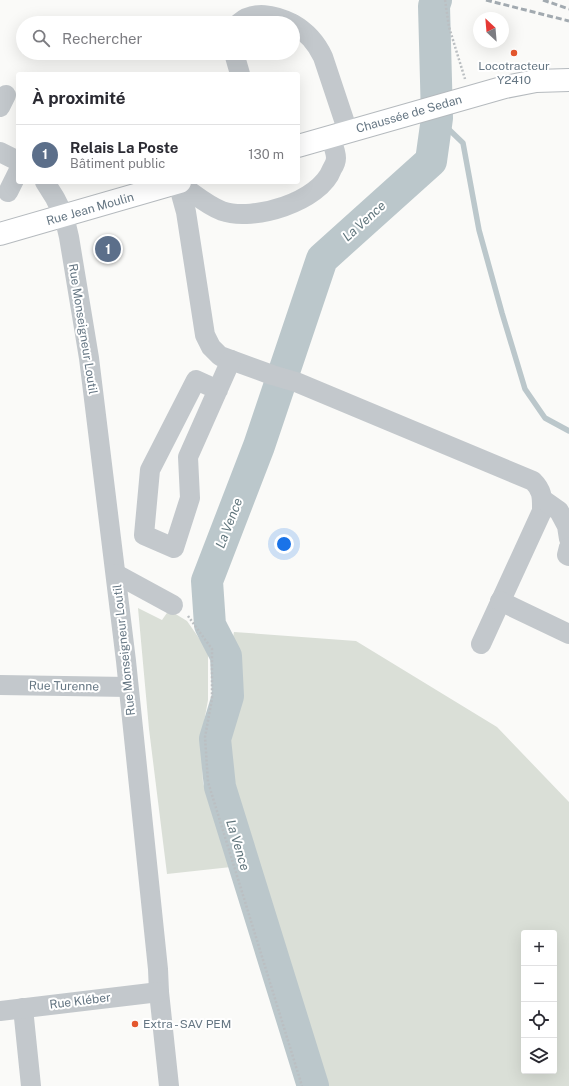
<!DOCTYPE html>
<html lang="fr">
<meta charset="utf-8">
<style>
:root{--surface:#fff;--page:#f2f2f3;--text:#2b2b33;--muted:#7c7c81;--line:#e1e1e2;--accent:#d93025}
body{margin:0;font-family:"Public Sans",sans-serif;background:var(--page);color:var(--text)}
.controls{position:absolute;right:12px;bottom:12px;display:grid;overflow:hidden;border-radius:4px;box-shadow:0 4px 16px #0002}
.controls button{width:36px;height:36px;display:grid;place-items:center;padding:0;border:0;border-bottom:1px solid var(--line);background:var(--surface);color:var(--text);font:20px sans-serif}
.compass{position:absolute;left:473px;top:12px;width:36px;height:36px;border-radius:50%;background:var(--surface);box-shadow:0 4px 16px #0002;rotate:334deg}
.you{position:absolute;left:284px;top:544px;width:14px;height:14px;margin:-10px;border:3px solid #fff;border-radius:50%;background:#1a73e8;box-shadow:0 0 0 6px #1a73e833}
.badge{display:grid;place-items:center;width:26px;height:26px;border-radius:50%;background:var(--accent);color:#fff;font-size:13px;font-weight:700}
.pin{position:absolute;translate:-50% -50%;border:2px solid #fff;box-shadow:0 1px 4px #0006}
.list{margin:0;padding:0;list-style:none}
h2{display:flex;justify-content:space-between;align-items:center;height:52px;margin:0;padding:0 16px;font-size:17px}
h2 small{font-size:13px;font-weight:400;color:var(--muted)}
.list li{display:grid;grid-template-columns:26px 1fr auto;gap:12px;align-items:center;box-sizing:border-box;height:60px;padding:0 16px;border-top:1px solid var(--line)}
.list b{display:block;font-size:15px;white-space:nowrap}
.list p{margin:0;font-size:13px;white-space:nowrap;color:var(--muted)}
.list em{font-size:13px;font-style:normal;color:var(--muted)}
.icon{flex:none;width:22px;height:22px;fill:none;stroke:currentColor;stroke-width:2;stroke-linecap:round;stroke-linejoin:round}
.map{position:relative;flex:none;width:569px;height:1086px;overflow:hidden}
.search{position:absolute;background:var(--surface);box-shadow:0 4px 16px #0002;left:16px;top:16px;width:284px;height:44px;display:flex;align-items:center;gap:10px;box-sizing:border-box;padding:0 14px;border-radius:22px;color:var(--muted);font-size:15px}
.panel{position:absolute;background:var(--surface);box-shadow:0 4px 16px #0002;left:16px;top:72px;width:284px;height:112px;border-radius:4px}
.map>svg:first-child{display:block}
.green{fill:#dadfd7;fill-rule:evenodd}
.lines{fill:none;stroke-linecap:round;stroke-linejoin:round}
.stream{stroke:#bbc7cb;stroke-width:5.5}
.river{stroke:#bbc7cb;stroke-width:32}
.major-casing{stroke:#b5babe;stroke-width:24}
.path{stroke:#bbbfc2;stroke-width:2.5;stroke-dasharray:2 2;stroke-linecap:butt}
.minor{stroke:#c3c8cc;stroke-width:20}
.major{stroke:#fff;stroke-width:22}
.rail{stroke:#a2aab0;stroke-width:3;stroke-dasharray:6 3;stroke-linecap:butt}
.poi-dot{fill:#e4572e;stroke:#fff;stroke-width:1.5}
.labels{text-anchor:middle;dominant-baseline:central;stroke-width:4;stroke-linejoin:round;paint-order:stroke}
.poi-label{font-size:12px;fill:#657683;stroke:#fff}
.street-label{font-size:12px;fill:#657683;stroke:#fff}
.water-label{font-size:13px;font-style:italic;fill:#60757c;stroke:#fff}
</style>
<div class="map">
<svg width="569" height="1086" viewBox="0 0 569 1086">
<rect width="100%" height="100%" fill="#fafaf8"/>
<g class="green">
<polygon points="138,608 162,620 169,610 187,621 208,651 208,700 201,739 203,783 231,867 167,874 149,729"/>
<path d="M234 632 356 641 497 727 569 802V1086H297L211 745ZM524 933H554V1071H524Z"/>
</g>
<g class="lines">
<polyline class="stream" points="437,118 463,143 479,230 502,313 525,389 545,418 569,431"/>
<polyline class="river" points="313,1086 220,787 215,739 228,696 226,656 210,625 207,581 259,446 322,259 431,161 437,118 434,6 436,0"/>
<g class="major-casing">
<g id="major">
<polyline points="298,146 505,87 536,81 569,80"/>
<polyline points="0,234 180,182"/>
</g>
</g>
<g class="path">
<polyline points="445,0 449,27 465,79"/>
<polyline points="188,616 212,649 212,699 205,737 208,782 302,1086"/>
</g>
<g class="minor">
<path d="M239 23C254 10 275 15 291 23"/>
<path d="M293 24C307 32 316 42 323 57L348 132"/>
<polyline points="234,53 240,74"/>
<polyline points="0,107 6,95"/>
<polyline points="0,152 18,161"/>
<polyline points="45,182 55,198 64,216 69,237 89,358 126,661 158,969 159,992 169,1086"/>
<path d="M178 183 186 212 205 335 211 347 220 356 272 375 296 382 533 481C543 491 542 498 542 511L481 644"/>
<path d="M178 183C192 192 206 205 222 211 253 222 320 202 332 169 334 166 336 161 336 158 336 151 332 143 330 137"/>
<polyline points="8,192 18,172"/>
<polyline points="218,390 196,380 150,470 144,535 174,548 190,498 188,457 231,360"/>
<polyline points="542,499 559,511 567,526 569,539"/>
<polyline points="569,547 567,555 569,556"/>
<polyline points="116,574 173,605"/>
<polyline points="500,601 569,634"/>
<polyline points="0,685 128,687"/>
<polyline points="23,1008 31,1086"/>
<polyline points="0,1011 159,992"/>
</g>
<use href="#major" class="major"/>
<g class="rail">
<polyline points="486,0 569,21"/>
<polyline points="543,0 569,9"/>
</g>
</g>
<g class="poi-dot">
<circle cx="514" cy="53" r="4"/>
<circle cx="135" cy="1024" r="4"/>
</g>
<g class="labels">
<g class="poi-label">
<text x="514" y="66">Locotracteur<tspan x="514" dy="14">Y2410</tspan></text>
<text x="143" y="1024" text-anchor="start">Extra - SAV PEM</text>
</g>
<g class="street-label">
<text transform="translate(409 114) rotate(-16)">Chaussée de Sedan</text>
<text transform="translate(90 209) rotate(-16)">Rue Jean Moulin</text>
<text transform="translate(83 329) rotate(81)">Rue Monseigneur Loutil</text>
<text transform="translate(124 650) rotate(-96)">Rue Monseigneur Loutil</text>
<text transform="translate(64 686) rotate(1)">Rue Turenne</text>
<text transform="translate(80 1001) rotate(-7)">Rue Kléber</text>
</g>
<g class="water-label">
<text transform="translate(364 221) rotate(-42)">La Vence</text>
<text transform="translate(229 523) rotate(-69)">La Vence</text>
<text transform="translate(238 845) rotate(73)">La Vence</text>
</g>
</g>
</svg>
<div class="controls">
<button>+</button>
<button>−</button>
<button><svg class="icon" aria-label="locate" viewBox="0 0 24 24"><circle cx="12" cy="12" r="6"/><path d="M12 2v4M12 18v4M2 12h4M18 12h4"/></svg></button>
<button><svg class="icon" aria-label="layers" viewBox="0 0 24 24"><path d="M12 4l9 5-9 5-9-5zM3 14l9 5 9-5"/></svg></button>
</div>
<svg class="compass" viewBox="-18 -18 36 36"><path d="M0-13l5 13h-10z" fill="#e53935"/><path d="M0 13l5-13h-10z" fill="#7c7c81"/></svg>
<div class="you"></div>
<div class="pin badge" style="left:108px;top:249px;background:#5c6f8a">1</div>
<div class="search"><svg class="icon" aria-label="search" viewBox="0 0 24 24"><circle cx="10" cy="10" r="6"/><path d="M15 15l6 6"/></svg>Rechercher</div>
<section class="panel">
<h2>À proximité<small></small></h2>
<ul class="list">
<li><span class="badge" style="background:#5c6f8a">1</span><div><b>Relais La Poste</b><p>Bâtiment public</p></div><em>130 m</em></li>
</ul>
</section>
</div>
